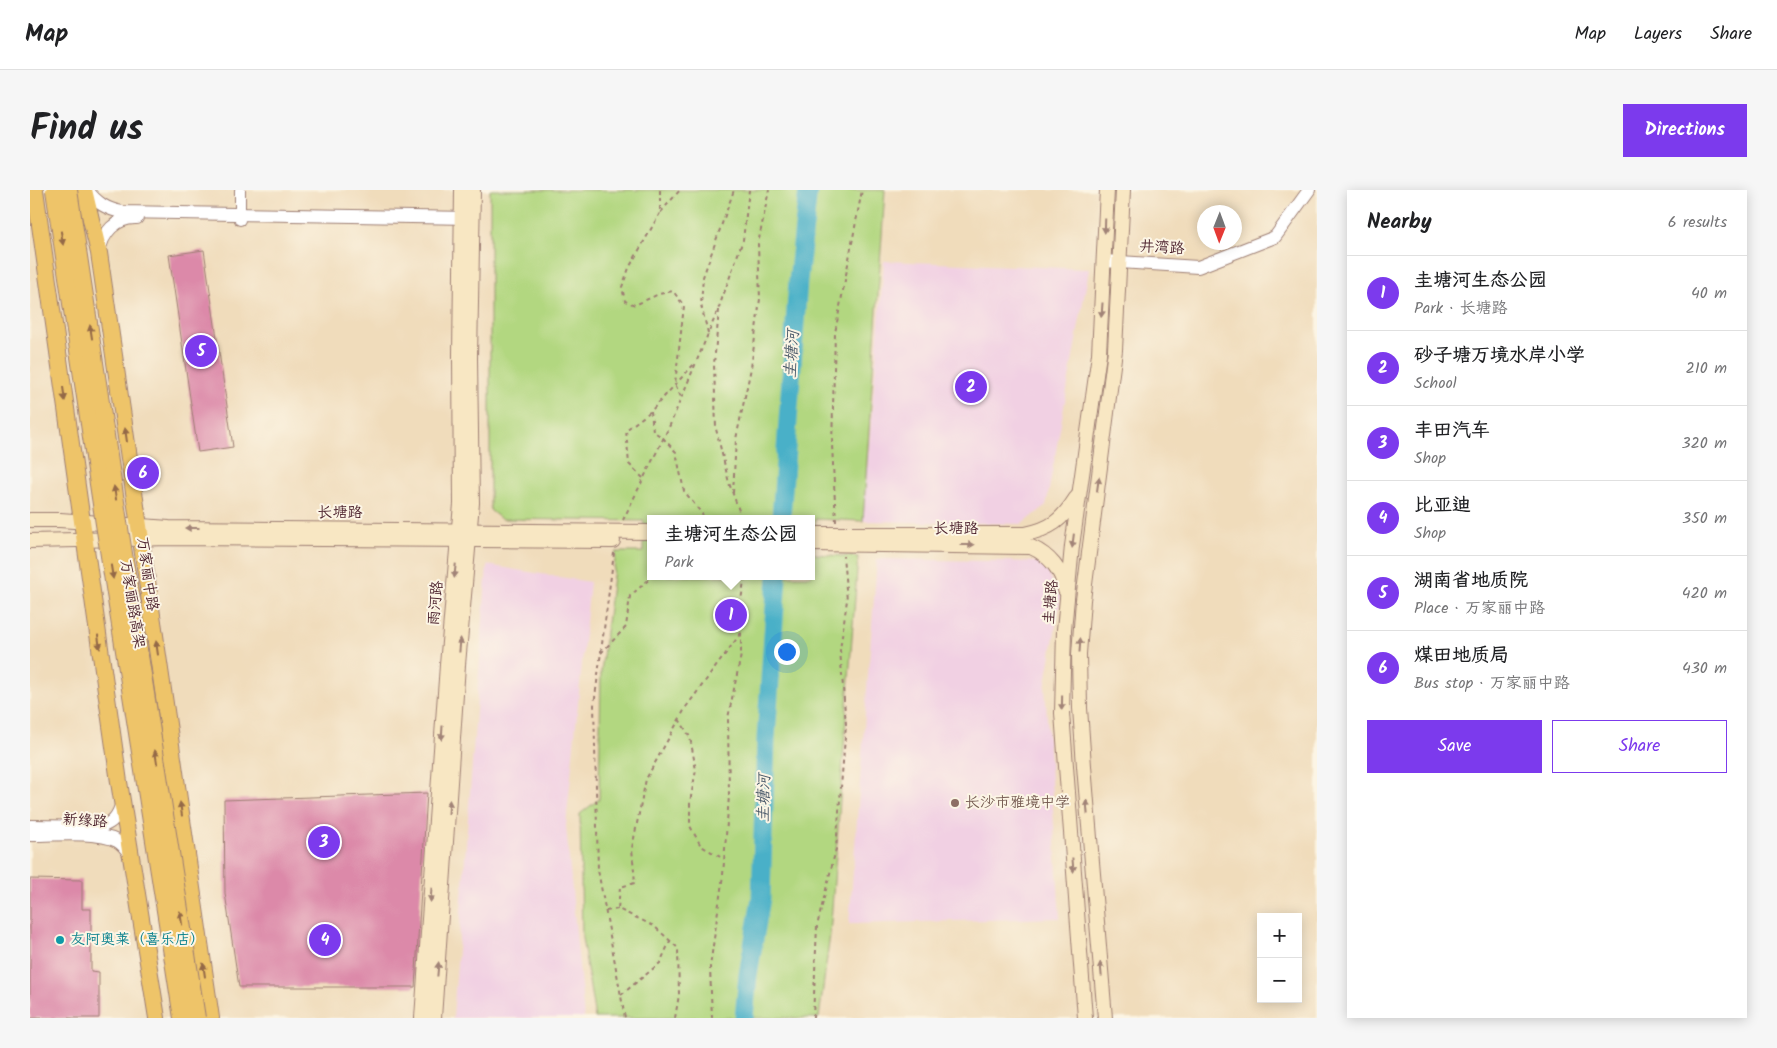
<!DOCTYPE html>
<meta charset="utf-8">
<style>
:root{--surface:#fff;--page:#f6f6f6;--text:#202124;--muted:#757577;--line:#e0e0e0;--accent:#7c3aed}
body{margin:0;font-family:Kalam,"LXGW WenKai TC",sans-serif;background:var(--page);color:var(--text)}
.controls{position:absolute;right:15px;bottom:15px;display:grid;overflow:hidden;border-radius:0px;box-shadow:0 2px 12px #0003}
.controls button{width:45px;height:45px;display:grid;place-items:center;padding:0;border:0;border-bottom:1px solid var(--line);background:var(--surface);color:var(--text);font:25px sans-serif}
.compass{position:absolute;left:1167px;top:15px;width:45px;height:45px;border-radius:50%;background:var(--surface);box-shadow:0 2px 12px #0003;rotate:181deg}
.you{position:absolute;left:756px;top:461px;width:18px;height:18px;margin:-12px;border:4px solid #fff;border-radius:50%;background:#1a73e8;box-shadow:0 0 0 8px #1a73e833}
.badge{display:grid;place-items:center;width:32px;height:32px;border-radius:50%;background:var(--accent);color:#fff;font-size:16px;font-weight:700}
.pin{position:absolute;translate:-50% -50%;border:2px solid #fff;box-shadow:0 1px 5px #0006}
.popup{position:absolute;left:617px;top:325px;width:168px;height:65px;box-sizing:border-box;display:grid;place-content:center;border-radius:0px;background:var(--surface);filter:drop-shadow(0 1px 4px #0005);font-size:16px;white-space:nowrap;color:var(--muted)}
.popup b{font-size:19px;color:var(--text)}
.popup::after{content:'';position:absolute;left:50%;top:100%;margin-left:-10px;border:10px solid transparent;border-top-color:var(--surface)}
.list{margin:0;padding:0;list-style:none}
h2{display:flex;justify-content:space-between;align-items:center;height:65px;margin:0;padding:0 20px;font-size:21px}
h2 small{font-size:16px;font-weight:400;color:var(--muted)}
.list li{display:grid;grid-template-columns:32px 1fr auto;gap:15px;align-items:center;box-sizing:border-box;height:75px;padding:0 20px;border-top:1px solid var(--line)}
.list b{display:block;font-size:19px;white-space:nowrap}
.list p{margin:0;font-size:16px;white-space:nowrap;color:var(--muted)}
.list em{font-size:16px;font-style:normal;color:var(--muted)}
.actions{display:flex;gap:10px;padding:15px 20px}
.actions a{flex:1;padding:11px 0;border:1px solid var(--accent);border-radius:0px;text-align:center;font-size:18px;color:var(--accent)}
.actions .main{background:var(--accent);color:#fff}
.map{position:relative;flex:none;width:1287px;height:828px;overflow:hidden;border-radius:0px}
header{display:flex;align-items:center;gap:30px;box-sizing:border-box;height:70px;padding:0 25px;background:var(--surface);border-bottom:1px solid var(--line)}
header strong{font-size:24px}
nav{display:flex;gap:28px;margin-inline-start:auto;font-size:18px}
.intro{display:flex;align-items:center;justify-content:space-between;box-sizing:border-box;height:120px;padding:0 30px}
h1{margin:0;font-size:35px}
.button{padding:12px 22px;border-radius:0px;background:var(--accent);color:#fff;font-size:18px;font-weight:700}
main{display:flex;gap:30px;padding:0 30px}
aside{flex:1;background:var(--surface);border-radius:0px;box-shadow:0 2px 12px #0003}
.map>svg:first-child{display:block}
.built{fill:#f1d0e3}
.green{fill:#b2d780;stroke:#7e7b56;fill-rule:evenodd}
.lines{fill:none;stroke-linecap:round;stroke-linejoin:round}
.river{stroke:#49b0c8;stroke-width:19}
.building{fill:#dc89a9}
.minor-casing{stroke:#9d7e73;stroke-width:12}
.tertiary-casing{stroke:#9d7e73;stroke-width:14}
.secondary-casing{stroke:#9d7e73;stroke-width:16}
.primary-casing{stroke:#9d7e73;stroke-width:18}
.path{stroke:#9d7e73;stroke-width:2;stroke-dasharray:4 4;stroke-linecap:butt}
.minor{stroke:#fff;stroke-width:10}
.tertiary{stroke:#fff;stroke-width:12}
.secondary{stroke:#f8e7c3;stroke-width:14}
.primary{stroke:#eec469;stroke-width:16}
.trunk-bridge-casing{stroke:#9d7e73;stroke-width:18;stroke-linecap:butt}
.trunk-bridge{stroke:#eec469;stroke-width:16}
.oneway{fill:#a18377}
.oneway2{fill:#946947}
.education-dot{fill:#8d6e63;stroke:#fcf5e5;stroke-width:2}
.culture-dot{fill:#0f9aa8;stroke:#fcf5e5;stroke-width:2}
.labels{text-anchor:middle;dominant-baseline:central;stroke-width:4;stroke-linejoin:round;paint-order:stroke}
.street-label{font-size:15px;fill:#4a1f2b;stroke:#fcf5e5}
.education-label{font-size:15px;fill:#785e54;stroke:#fcf5e5;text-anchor:start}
.culture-label{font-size:15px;fill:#0d838f;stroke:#fcf5e5;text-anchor:start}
.water-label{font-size:16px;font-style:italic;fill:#4a596a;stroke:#fcf5e5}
</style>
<header>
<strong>Map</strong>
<nav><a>Map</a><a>Layers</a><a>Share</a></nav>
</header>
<div class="intro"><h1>Find us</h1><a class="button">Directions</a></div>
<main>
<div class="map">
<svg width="1287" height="828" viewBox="0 0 1287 828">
<rect width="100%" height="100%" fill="#fcf5e5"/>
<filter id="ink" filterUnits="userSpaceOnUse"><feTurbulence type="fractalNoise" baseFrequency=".02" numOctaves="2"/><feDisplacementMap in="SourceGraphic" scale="10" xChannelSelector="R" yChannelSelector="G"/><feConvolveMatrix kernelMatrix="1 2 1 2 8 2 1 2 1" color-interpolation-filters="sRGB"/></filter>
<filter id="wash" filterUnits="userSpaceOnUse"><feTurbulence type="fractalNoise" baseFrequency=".0096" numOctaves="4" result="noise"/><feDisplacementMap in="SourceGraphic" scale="20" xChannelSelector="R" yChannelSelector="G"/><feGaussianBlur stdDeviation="1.12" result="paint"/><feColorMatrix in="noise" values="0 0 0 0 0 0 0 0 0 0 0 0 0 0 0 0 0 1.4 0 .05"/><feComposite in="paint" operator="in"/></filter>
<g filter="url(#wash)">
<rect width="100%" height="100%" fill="#f0dcbb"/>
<g class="built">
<polygon points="854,71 1059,79 1016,316 992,334 833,331"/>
<polygon points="847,369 1012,372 1031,407 1015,498 1030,728 819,734"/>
<polygon points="457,375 560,392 536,636 554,828 423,828"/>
</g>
<path class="green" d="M460 0H855L833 331 785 329 784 364 828 367 800 745 789 828H565L552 748 550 624 569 609 571 482 586 362H613L614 331 471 329 460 320ZM621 329H781V386H621Z"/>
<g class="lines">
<g class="river">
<polyline points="751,329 768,91 778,0"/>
<polyline points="714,828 718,785 731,708 736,549 747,386"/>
</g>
</g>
<g id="blocks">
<g class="building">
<polygon points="174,60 203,257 168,262 139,65"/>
<polygon points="397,603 385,797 209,797 195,703 194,610"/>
<polygon points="0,689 52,690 52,719 61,719 61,781 69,782 69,828 0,828"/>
</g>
</g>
</g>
<g filter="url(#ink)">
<use href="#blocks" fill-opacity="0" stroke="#9d7e73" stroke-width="1"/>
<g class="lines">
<g class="minor-casing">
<polyline id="minor" points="210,30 210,0"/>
</g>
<g class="tertiary-casing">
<g id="tertiary">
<path d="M57 0C67 13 76 19 92 22L441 28"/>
<path d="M69 63C72 43 86 27 107 28"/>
<polyline points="1074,71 1168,77 1245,47 1279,0"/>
<path d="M0 636 70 637C83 633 88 626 92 613"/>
<path d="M0 645C22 645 68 641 87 651 93 654 96 659 100 665"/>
</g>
</g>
<g class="secondary-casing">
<g id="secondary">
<polyline points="0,330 30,330 139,338 621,342"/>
<path d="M781 344H995C1021 339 1032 330 1046 308"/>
<polyline points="0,351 141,348 583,351"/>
<path d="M781 354 1001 357C1019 365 1033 381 1035 400"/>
<polyline points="392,828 417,475 431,314 430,166 432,0"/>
<polyline points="404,828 428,475 442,313 440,168 443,0"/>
<polyline points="1055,828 1032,523 1034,440 1042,356 1069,164 1077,0"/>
<polyline points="1075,828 1054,576 1050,518 1049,464 1053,410 1085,160 1093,0"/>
</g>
</g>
<g class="primary-casing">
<g id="primary">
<polyline points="5,0 89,592 127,828"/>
<polyline points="54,0 69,63 181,828"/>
</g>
</g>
<g class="path">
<polyline points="630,0 630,23 650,0"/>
<polyline points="630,23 599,78 592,97 595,111 605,115 629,104 643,101 654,116 645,194 651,207"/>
<polyline points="689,120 684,174 686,239 699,293 712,329"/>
<polyline points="678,143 671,115 673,87 704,0"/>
<polyline points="621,221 623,241 633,248 646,262 654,301 673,325"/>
<polyline points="613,288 599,274 596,240 621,221 665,173"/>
<polyline points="703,303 706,249 721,178 730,109 728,54 739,0"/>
<polyline points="593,330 640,235 688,120 713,50 719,0"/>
<polyline points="806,332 802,255 805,143 832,0"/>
<polyline points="584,363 564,515 568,680 595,828"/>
<polyline points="571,463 596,437 600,406 623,386"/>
<polyline points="649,529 660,547 666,580 660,612 660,636 671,656 694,669"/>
<polyline points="576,721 588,719"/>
<polyline points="591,805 630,773 640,751"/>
<polyline points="645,828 649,805 648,758 624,736 588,719 590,697 605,693 602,658 616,589 656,517 711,443"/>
<polyline points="682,828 680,777 693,685 699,606 698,528 711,465 711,410 715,386"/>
<polyline points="783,828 787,736 806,659 816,535 810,460 817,410 813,366"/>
</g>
<use href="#minor" class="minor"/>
<use href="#tertiary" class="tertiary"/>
<use href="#secondary" class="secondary"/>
<use href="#primary" class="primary"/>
<g class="trunk-bridge-casing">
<g id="trunk-bridge">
<polyline points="24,0 74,334 152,828"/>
<polyline points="39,0 89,332 167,828"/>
</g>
</g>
<use href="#trunk-bridge" class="trunk-bridge"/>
</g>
<defs><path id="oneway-solid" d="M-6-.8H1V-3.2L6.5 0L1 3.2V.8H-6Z" transform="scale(1.25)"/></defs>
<g class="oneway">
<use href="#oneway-solid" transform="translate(1075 36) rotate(92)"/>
<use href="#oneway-solid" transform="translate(1072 120) rotate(94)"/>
<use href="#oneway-solid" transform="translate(1068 294) rotate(-82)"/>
<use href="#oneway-solid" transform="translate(162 338) rotate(-180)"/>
<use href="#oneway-solid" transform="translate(1043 351) rotate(97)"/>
<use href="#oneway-solid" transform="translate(937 355)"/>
<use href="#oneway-solid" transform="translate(425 381) rotate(96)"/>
<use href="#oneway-solid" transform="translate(430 455) rotate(-85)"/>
<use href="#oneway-solid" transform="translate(1050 455) rotate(-86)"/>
<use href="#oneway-solid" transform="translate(1032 513) rotate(91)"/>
<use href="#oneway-solid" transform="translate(412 543) rotate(94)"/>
<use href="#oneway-solid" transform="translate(419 617) rotate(-86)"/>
<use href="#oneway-solid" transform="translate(1057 617) rotate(-95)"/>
<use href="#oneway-solid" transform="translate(1043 675) rotate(85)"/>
<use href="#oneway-solid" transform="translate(401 705) rotate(94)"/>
<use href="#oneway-solid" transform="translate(408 779) rotate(-85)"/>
<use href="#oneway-solid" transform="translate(1071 779) rotate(-95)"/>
</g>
<g class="oneway2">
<use href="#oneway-solid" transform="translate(32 48) rotate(81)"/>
<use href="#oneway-solid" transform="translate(61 142) rotate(-99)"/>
<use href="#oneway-solid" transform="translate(34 204) rotate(82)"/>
<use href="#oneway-solid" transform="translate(96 245) rotate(-98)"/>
<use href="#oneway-solid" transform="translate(85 303) rotate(-99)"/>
<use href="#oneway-solid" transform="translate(82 382) rotate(81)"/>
<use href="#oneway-solid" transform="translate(69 452) rotate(82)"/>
<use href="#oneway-solid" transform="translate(127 458) rotate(-98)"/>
<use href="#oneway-solid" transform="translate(126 567) rotate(-99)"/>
<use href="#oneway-solid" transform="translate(151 619) rotate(-98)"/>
<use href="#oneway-solid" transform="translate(151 728) rotate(-99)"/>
<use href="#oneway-solid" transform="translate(174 780) rotate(-98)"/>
</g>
</g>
<circle class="education-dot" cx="925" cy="613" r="5"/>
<circle class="culture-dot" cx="30" cy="750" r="5"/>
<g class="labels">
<g class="street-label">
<text transform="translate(1132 58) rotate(3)">井湾路</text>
<text x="310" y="323">长塘路</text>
<text x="926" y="339">长塘路</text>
<text transform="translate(117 384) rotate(82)">万家丽中路</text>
<text transform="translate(1021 412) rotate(-85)">圭塘路</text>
<text transform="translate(406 413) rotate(-85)">雨河路</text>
<text transform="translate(102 414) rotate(81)">万家丽路高架</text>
<text transform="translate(55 631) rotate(4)">新缘路</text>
</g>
<g class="education-label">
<text x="935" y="613">长沙市雅境中学</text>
</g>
<g class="culture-label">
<text x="40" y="750">友阿奥莱（喜乐店）</text>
</g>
<g class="water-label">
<text transform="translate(762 164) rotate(-86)">圭塘河</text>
<text transform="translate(734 608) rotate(-88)">圭塘河</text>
</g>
</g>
</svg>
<div class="controls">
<button>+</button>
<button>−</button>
</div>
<svg class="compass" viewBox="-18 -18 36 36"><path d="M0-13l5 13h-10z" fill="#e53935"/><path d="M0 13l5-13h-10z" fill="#757577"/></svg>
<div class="you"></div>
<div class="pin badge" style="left:701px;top:425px">1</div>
<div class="popup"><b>圭塘河生态公园</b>Park</div>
<div class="pin badge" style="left:941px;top:197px">2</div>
<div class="pin badge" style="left:294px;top:652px">3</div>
<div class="pin badge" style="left:295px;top:750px">4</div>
<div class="pin badge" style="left:171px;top:161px">5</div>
<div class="pin badge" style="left:113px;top:283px">6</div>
</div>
<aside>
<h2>Nearby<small>6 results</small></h2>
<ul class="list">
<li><span class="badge">1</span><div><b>圭塘河生态公园</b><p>Park · 长塘路</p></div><em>40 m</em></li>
<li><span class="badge">2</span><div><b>砂子塘万境水岸小学</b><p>School</p></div><em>210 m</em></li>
<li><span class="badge">3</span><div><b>丰田汽车</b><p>Shop</p></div><em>320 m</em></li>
<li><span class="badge">4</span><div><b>比亚迪</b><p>Shop</p></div><em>350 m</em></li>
<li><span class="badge">5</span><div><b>湖南省地质院</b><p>Place · 万家丽中路</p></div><em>420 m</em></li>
<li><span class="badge">6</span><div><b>煤田地质局</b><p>Bus stop · 万家丽中路</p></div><em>430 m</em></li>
</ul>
<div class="actions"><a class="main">Save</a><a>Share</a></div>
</aside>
</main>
